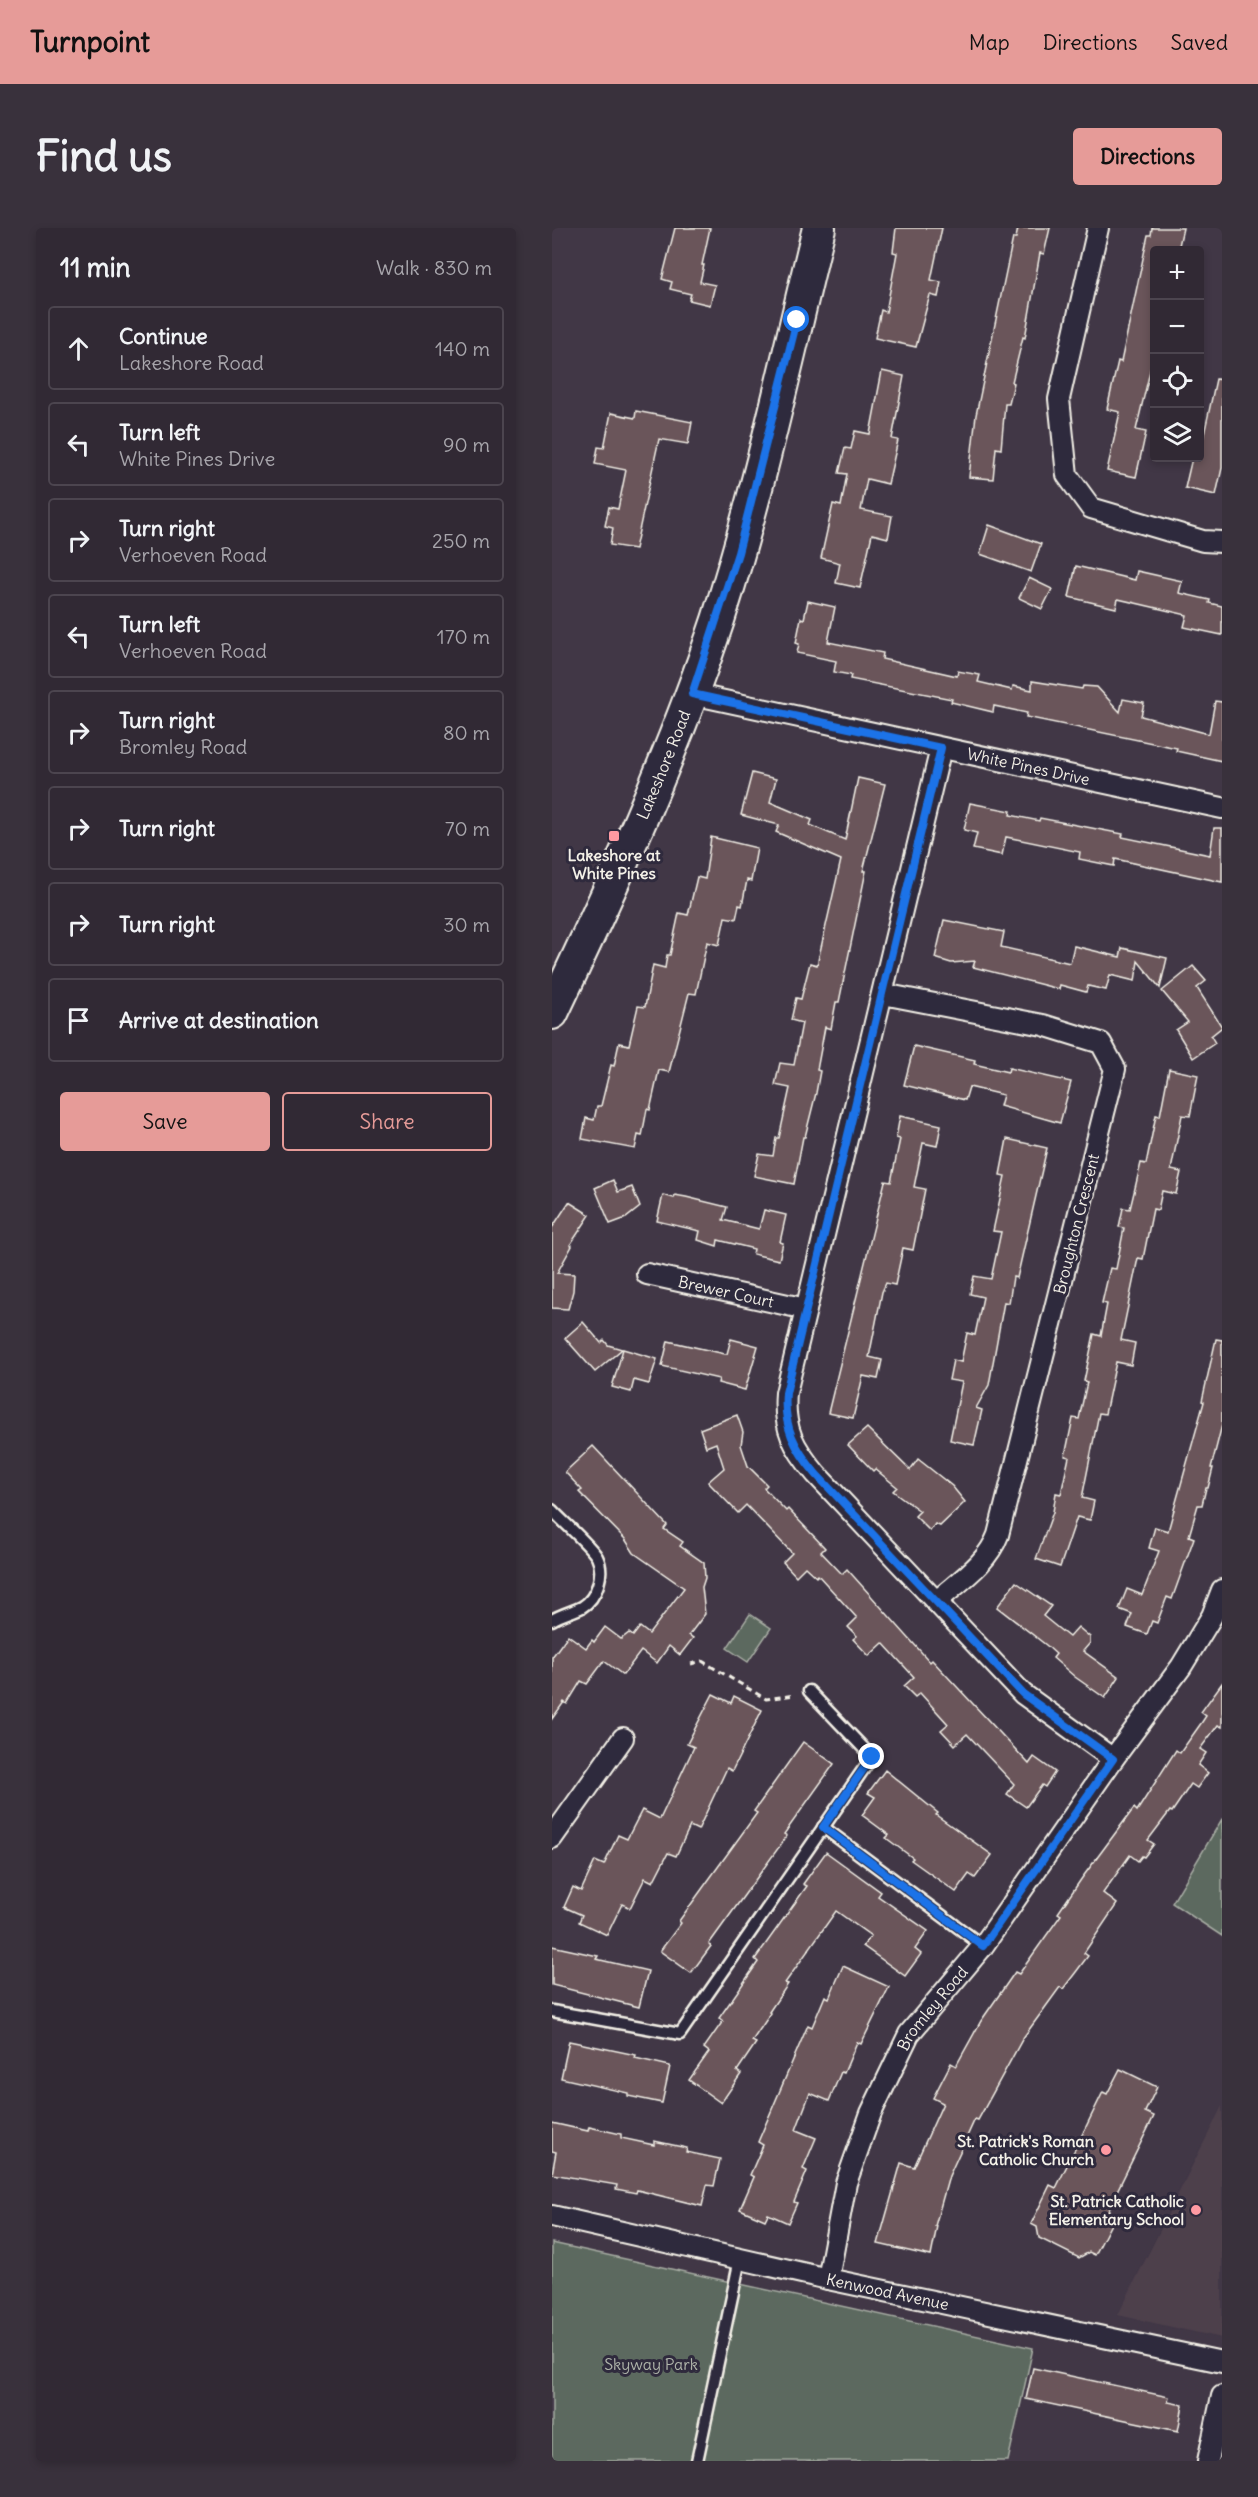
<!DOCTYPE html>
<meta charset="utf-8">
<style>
:root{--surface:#312934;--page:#39313c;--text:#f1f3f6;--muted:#a8a6ac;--line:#4c454f;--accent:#e69b98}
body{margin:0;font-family:Delius,sans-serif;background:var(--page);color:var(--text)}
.controls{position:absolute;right:18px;top:18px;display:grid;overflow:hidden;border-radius:6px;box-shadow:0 3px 9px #0003}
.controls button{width:54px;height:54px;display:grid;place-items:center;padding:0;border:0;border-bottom:2px solid var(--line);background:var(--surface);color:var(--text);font:30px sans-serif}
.stop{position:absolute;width:18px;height:18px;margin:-14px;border:4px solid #1a73e8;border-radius:50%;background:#fff}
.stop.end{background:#1a73e8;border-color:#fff;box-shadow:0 2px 6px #0008}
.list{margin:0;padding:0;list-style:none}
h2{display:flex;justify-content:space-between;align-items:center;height:78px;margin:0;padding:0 24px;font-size:26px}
h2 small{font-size:20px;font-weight:400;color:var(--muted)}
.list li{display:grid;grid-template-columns:39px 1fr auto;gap:18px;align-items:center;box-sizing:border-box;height:84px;margin:0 12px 12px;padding:0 12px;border:2px solid var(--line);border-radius:6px}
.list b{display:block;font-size:22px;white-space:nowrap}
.list p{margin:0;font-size:20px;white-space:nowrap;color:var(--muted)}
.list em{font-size:20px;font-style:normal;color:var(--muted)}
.actions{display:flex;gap:12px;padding:18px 24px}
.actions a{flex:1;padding:14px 0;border:2px solid var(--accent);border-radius:6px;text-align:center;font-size:21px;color:var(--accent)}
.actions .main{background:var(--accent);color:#111}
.icon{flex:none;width:33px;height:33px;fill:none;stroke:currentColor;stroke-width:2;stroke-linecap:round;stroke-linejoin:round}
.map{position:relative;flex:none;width:670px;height:2233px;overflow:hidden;border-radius:6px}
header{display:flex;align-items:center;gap:36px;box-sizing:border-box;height:84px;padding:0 30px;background:var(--accent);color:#111}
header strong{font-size:28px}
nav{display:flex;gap:33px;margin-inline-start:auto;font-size:21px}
.intro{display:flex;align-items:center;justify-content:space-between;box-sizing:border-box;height:144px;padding:0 36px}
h1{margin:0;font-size:42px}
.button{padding:15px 27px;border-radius:6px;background:var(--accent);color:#111;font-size:21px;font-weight:700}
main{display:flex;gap:36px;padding:0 36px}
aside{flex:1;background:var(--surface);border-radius:6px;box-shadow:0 3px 9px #0003}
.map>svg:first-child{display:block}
.built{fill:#4e404c}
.green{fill:#5b695f;stroke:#a8ada4;stroke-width:1.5}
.building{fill:#6b555a;stroke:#f4f1e8;stroke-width:1.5}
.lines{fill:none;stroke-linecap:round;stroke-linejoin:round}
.lane-casing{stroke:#f4f1e8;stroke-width:15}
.street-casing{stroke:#f4f1e8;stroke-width:24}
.primary-casing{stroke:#f4f1e8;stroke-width:36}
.path{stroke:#f4f1e8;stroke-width:3;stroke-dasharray:6 4.5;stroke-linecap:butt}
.lane{stroke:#2f2a3d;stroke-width:10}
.street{stroke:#2f2a3d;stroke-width:20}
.primary{stroke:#2f2a3d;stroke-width:32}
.route{stroke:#1a73e8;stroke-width:8}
.poi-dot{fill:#ff9aa2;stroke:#2f2a3d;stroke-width:2}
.labels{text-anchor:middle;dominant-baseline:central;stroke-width:6;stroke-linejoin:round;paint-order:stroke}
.street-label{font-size:16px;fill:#f4f1e8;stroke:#2f2a3d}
.poi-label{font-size:16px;font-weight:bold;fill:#f4f1e8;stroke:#2f2a3d;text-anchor:end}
.park-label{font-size:16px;fill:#afb4aa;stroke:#2f2a3d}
</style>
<header>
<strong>Turnpoint</strong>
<nav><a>Map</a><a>Directions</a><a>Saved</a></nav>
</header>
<div class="intro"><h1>Find us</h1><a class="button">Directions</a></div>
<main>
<aside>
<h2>11 min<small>Walk · 830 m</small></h2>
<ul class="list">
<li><svg class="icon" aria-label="ahead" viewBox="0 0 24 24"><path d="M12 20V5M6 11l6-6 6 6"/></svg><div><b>Continue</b><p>Lakeshore Road</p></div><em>140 m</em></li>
<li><svg class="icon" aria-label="left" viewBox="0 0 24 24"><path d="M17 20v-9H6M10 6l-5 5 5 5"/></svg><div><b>Turn left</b><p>White Pines Drive</p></div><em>90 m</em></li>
<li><svg class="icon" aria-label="right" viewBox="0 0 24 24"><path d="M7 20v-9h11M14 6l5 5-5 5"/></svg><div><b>Turn right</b><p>Verhoeven Road</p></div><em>250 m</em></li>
<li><svg class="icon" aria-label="left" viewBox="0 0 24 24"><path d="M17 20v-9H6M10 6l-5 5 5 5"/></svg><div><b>Turn left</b><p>Verhoeven Road</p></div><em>170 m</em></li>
<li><svg class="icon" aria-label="right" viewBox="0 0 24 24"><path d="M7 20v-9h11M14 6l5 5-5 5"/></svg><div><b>Turn right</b><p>Bromley Road</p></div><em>80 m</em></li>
<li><svg class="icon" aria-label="right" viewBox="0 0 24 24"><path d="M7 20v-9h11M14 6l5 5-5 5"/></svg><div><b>Turn right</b></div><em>70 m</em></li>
<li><svg class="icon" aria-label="right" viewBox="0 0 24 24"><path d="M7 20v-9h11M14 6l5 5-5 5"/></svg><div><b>Turn right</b></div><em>30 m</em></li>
<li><svg class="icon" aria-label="arrive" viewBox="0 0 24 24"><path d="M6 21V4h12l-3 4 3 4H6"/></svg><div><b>Arrive at destination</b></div></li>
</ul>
<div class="actions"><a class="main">Save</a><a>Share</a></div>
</aside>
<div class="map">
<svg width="670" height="2233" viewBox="0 0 670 2233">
<rect width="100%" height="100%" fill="#413746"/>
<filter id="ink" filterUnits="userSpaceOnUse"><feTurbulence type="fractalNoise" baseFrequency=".0167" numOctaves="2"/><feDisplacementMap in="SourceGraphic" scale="12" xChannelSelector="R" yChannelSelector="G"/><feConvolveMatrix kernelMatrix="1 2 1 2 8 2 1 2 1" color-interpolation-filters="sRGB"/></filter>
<g filter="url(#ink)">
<polygon class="built" points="670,1878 670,2110 566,2087"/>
<g class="green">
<polygon points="198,1386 219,1400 196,1434 175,1420"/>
<polygon points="670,1591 670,1708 620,1675"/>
<polygon points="0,2015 481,2120 456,2233 0,2233"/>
</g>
<g class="building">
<polygon points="123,0 158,0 150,37 152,37 148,54 163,57 158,77 137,72 139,66 118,61 120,54 110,51"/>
<polygon points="344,0 390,0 379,52 389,54 386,69 378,67 364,119 323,110 329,82 334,84 345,25 341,24"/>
<polygon points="466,0 498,0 492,26 488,25 473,110 471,109 460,154 462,155 457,176 453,176 449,221 444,220 441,251 417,249 424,187 461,10 464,10"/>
<polygon points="600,0 631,0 626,22 603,22 603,122 584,202 594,204 584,249 555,243 568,184 555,181 566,133 569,134 596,7 599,7"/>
<polygon points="330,143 352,148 340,211 346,212 336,256 315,251 309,282 340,288 336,310 320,306 308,360 284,355 288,335 269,330 281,276 289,278 295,246 287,245 293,220 299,221 303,203 318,206"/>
<polygon points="664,151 670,152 670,240 664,267 633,260 640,230 648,230 648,215 650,216"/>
<polygon points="84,183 140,194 136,216 107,211 83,321 58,317 61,300 53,298 57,279 66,281 74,242 43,236 46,219 52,220 59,185 83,190"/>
<polygon points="437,297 489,316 479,344 428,326"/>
<polygon points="524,338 583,352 585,343 630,353 627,365 658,372 657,375 670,378 670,407 632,399 635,387 566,371 564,380 517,369"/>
<polygon points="477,350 500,361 490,381 467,370"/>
<polygon points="256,373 283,379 276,414 331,425 330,431 405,448 406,443 428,447 426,454 460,462 461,458 480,462 480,453 530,461 531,458 545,459 568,484 571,471 592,475 589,488 657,506 663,473 670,474 670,533 624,523 625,520 474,489 475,485 442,478 441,484 399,474 400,471 298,451 299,447 282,444 284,433 245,425 247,416 244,415 249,390 252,391"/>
<polygon points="200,545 224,551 218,574 260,592 258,597 293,612 306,550 333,556 311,643 314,643 287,774 284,774 279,801 273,799 265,842 268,843 264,865 253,909 251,909 242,956 202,948 207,926 221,928 224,910 227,910 238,860 223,857 228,835 242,837 250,795 239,792 244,770 249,771 258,735 265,737 289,632 224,604 227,597 189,587"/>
<polygon points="418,575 459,583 458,587 487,593 488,590 524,597 571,606 570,609 658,627 662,600 670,600 670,654 563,631 562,638 527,631 528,624 454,609 450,627 421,621 425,605 412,602"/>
<polygon points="159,609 205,620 199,653 195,652 190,678 187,677 184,691 173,689 167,717 155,714 144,766 137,765 117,844 107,842 98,882 95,881 90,908 86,907 83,921 30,911 34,890 42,892 45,878 49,878 59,837 62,838 67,815 77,817 86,778 93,779 101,737 113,740 115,727 118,727 127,685 136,687 145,649 153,651"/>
<polygon points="392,692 452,704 449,719 518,735 522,718 568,729 570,720 615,730 608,760 586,733 583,753 558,747 554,762 536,758 534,764 508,757 507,761 421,739 423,733 399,735 383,730"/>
<polygon points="641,738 654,753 645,760 670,799 659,808 663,815 641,830 624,802 636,794 610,763"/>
<polygon points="362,818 423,832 422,836 456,844 457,840 519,854 508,895 448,878 451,867 417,859 413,872 352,857"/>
<polygon points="617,841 646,847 638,888 630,887 619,942 629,944 624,966 610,963 606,982 601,981 591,1031 586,1030 569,1112 583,1115 579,1137 564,1134 553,1186 547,1185 530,1270 542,1273 538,1292 525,1289 508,1339 484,1331 501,1284 504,1265 509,1266 517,1229 513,1228 521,1190 527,1191 535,1154 532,1153 542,1106 549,1108 555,1076 550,1075 558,1040 564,1041 572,1000 567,999 571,980 578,981 589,935 594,936 604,887 608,888"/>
<polygon points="348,888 389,897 385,918 371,915 362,959 373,961 361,1022 351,1020 343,1057 334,1055 330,1064 317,1129 330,1132 326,1151 311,1148 301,1190 276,1185 333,953 339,954 348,911 344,910"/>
<polygon points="455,911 495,920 465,1050 461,1049 457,1075 452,1074 437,1157 424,1180 430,1182 422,1217 398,1212 410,1154 397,1152 401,1132 409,1134 415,1105 423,1107 431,1069 418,1066 422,1048 439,1051 449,1004 441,1003 453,948 448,947"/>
<polygon points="61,952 66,964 80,959 88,979 74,990 58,996 43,960"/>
<polygon points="111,967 122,970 123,967 134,969 175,979 171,992 207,1001 212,982 234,987 228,1014 231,1015 227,1032 201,1026 202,1021 166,1012 165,1018 146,1012 148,1003 105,993"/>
<polygon points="17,974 38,987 18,1017 20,1018 5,1045 22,1046 21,1063 16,1081 0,1080 0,1000"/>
<polygon points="31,1094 49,1115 52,1112 56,1117 70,1121 43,1144 13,1110"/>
<polygon points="179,1111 206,1118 193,1162 166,1155 167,1151 110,1138 116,1113 173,1126 175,1126"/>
<polygon points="664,1111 670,1112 670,1197 659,1240 661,1240 656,1260 654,1260 650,1277 646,1277 637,1308 642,1310 620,1371 615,1369 605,1395 600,1393 595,1406 575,1399 580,1386 567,1381 575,1361 590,1367 607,1323 597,1320 603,1299 616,1303 652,1174 650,1173"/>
<polygon points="71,1121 105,1131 97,1156 82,1152 79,1164 60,1159"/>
<polygon points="185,1187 191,1204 189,1217 196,1238 215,1257 212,1260 234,1283 236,1281 273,1320 269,1324 290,1346 295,1341 378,1434 380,1432 477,1536 482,1529 503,1544 493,1559 490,1557 474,1579 455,1566 462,1556 415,1506 403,1517 389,1502 396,1496 368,1465 363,1469 352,1458 362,1449 331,1415 317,1428 301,1411 305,1408 296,1399 305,1390 266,1347 264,1349 253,1339 244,1348 231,1334 240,1325 194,1277 186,1285 156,1254 172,1240 164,1215 154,1219 148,1201"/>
<polygon points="315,1200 358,1242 366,1231 400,1258 413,1274 388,1298 383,1296 378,1303 363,1288 368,1283 341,1263 345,1259 323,1241 321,1243 296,1217"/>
<polygon points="41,1218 115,1297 112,1301 131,1314 128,1318 152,1335 153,1350 150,1359 153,1386 137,1407 141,1410 128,1427 117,1418 105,1435 89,1423 71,1447 52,1433 35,1456 29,1453 15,1476 12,1474 0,1491 0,1429 16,1407 34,1420 40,1412 42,1414 53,1399 69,1411 77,1405 81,1408 88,1399 97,1406 132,1360 82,1325 73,1311 27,1264 30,1262 13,1244"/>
<polygon points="464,1354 499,1378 491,1388 517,1409 526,1399 538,1409 538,1415 531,1423 567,1449 553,1470 523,1449 501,1430 504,1426 494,1417 445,1379"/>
<polygon points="670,1455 670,1499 666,1497 648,1521 654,1525 646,1537 656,1545 645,1560 639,1556 620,1584 618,1583 596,1612 602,1616 592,1629 590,1628 586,1633 578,1627 551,1665 565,1676 532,1725 536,1728 524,1744 511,1761 508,1759 471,1810 426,1892 423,1891 397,1948 383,1998 385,1998 379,2028 326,2016 349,1935 362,1939 391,1875 381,1870 399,1835 404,1838 429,1793 463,1744 467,1746 509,1687 506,1685 530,1650 582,1580 585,1583 624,1522 628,1525 650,1494 654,1488 649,1484"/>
<polygon points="161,1466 179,1475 182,1468 210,1482 180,1543 175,1540 146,1602 138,1598 124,1628 116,1625 101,1654 93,1650 78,1680 70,1676 55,1707 27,1694 30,1687 12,1679 21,1659 29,1663 43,1633 52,1637 66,1607 75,1611 90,1582 108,1591 142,1519 135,1516"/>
<polygon points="251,1514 282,1536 232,1606 235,1608 157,1716 159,1718 139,1745 108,1723 129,1695 127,1693 205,1585 202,1583"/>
<polygon points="333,1542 386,1585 384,1587 440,1627 423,1650 417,1646 404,1664 359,1632 361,1630 334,1610 337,1607 310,1587 323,1569 316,1565"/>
<polygon points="274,1624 329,1664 326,1668 376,1703 363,1721 369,1726 353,1748 311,1718 319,1708 284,1683 233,1755 236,1756 217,1784 219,1785 200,1813 204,1815 185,1843 189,1846 169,1875 137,1852 157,1824 152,1820 171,1793 167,1790 206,1734 203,1731 255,1658 251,1656"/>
<polygon points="0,1718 46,1728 44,1731 96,1743 87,1779 0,1757"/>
<polygon points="291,1738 337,1759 309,1816 305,1814 292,1845 289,1844 277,1873 258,1865 244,1902 264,1910 251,1941 255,1943 242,1974 245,1975 236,1995 216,1986 213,1992 188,1981 202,1949 198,1947 211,1917 206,1914 256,1797 260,1799 273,1768 277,1770"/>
<polygon points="17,1813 84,1827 83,1830 118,1838 110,1875 76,1868 76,1865 9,1850"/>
<polygon points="568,1841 605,1859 593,1884 602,1888 564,1965 565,1965 556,1984 563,1988 543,2027 537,2024 527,2030 487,2010 485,1999 479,1996 498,1957 504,1960 551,1864 555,1866"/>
<polygon points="0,1895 36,1903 37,1899 69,1906 69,1910 102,1917 102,1913 135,1920 134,1924 168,1931 162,1958 155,1957 150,1978 85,1962 84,1965 64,1961 65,1957 0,1946 4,1924 0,1923"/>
<polygon points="481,2140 617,2169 616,2174 631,2177 626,2203 474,2171"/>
</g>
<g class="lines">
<g class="lane-casing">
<g id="lane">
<path d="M0 1282C10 1293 39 1318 45 1329 53 1345 45 1370 30 1379 20 1384 10 1386 0 1392"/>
<polyline points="271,1599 431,1718"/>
<polyline points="0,1783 128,1806 320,1529 257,1463"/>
<polyline points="145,2233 188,2031"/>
</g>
</g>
<g class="street-casing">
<g id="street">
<polyline points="546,0 507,171 515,247 539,280 651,313 670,314"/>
<path id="s1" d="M140 466 670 580"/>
<path d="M389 520 234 1165C231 1201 242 1220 264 1246L471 1466 561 1531"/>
<path d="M331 766 491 797 549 815 563 841 446 1307C435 1336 407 1353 384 1374"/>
<path id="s2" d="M95 1046 254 1081"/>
<polyline points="0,1610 71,1510"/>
<path id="s3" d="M0 1988 276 2051 670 2134"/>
<path id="s4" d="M276 2051 294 1955 319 1885 357 1806 431 1718 561 1531 629 1439 660 1388 670 1362"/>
<polyline points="656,2233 670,2168"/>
</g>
</g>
<g class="primary-casing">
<g id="primary">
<path id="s5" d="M0 785C61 656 121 527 166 392 207 264 235 131 267 0"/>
</g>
</g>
<polyline class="path" points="139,1436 150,1433 214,1471 243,1467"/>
<use href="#lane" class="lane"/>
<use href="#street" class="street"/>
<use href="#primary" class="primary"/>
</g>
</g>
<g class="lines" filter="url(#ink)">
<path class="route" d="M245 92 186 325 140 466 389 520 234 1165C231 1199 243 1221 264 1246L471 1466 561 1531 431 1718 271 1599 320 1529"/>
</g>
<g class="poi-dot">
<rect x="56" y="602" width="12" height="12" rx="3"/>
<circle cx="554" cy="1922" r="6"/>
<circle cx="644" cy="1982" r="6"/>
</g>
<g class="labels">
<g class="street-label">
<text stroke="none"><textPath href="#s5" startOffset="272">Lakeshore Road</textPath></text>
<text stroke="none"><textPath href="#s1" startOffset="344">White Pines Drive</textPath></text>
<text transform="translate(524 996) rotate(-76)">Broughton Crescent</text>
<text stroke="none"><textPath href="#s2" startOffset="81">Brewer Court</textPath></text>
<text stroke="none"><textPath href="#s4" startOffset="294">Bromley Road</textPath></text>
<text stroke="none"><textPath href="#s3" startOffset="344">Kenwood Avenue</textPath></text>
</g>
<g class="poi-label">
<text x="62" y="627" text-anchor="middle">Lakeshore at<tspan x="62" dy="18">White Pines</tspan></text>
<text x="542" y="1913">St. Patrick's Roman<tspan x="542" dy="18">Catholic Church</tspan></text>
<text x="632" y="1973">St. Patrick Catholic<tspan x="632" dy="18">Elementary School</tspan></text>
</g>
<g class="park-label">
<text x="99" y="2136">Skyway Park</text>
</g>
</g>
</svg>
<div class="controls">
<button>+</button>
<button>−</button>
<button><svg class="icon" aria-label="locate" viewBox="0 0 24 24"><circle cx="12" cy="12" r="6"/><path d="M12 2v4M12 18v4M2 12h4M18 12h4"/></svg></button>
<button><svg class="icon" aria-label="layers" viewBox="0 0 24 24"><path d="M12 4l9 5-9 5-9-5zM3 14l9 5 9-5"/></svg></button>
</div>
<div class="stop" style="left:245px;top:92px"></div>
<div class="stop end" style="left:320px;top:1529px"></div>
</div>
</main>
